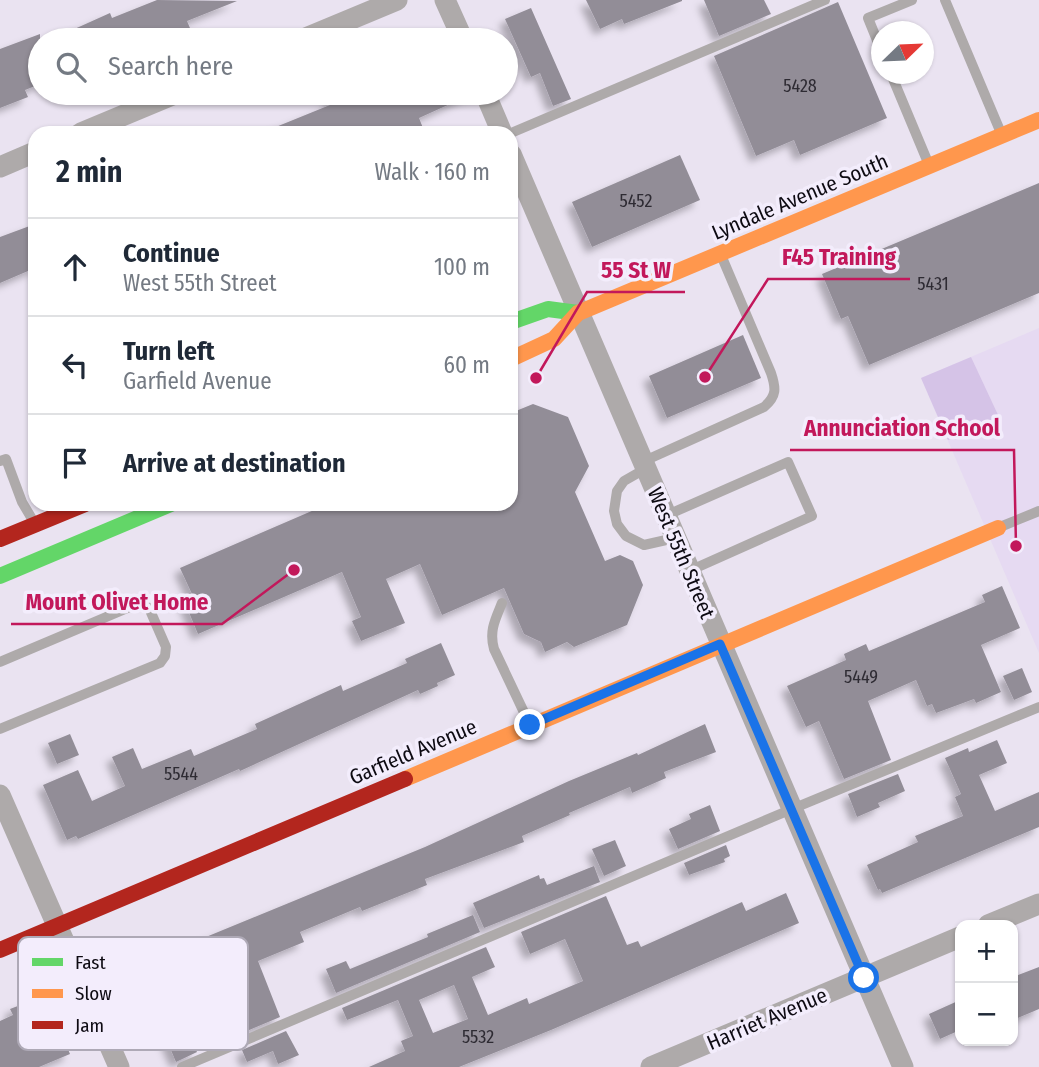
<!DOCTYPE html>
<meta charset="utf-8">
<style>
:root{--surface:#fff;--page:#f2f2f3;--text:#1f2937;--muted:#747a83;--line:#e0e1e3}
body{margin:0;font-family:"Fira Sans Condensed",sans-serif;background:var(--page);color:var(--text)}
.controls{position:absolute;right:21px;bottom:21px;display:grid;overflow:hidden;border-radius:14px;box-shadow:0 2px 5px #0004}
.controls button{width:63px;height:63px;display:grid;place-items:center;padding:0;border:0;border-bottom:2px solid var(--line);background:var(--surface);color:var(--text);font:35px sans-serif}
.compass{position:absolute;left:871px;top:21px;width:63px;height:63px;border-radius:50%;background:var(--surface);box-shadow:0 2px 5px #0004;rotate:67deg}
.stop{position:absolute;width:21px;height:21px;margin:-16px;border:5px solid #1a73e8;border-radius:50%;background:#fff}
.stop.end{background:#1a73e8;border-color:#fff;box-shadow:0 2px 7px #0008}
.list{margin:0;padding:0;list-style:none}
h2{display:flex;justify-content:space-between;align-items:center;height:91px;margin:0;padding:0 28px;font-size:30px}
h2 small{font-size:23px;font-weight:400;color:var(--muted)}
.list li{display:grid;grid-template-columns:46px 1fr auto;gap:21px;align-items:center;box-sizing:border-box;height:98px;padding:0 28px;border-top:2px solid var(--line)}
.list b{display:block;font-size:26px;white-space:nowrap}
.list p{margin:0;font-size:23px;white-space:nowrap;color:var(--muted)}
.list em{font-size:23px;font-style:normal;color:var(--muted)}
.icon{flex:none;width:38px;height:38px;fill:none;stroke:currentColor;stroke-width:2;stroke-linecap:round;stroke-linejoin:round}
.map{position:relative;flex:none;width:1039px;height:1067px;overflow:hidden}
.search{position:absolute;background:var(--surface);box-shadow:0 2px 5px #0004;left:28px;top:28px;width:490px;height:77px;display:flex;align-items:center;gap:18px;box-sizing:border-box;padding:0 24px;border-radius:38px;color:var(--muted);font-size:26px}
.panel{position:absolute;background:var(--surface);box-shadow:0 2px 5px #0004;left:28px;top:126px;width:490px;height:385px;border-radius:21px}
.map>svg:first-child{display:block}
.built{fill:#e6daf2}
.green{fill:#d5c3e7}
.building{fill:#928d97;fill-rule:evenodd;filter:url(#shadow)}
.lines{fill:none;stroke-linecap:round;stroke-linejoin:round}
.lane{stroke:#aeaaaa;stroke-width:10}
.street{stroke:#aeaaaa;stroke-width:21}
.fast{stroke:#63d668;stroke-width:16}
.slow{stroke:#ff974d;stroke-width:16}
.jam{stroke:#b3261e;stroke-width:16}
.route{stroke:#1a73e8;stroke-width:9}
.labels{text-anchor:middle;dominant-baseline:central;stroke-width:7;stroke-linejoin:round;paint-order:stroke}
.number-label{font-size:18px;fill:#2e2b33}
.street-label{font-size:21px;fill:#0d0a12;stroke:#f3edfc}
.key{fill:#f3edfc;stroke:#aea9b6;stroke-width:2}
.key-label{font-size:19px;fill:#0d0a12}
.leader{fill:none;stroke:#c2185b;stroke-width:2.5}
.callout-dot{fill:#c2185b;stroke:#f3edfc;stroke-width:2.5}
.callout-label{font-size:23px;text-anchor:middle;font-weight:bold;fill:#c2185b;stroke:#f3edfc;stroke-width:7;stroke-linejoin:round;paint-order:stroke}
</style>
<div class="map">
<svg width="1039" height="1067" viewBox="0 0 1039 1067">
<defs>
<filter id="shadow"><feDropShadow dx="-6" dy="6" stdDeviation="3.5" flood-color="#0004"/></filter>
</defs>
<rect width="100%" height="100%" fill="#eae3f1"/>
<polygon class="built" points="1039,328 1039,653 921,378"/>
<polygon class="green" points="971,357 999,417 948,440 921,378"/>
<g class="building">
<polygon points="157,0 237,1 187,21 195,40 50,40 110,13 112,18"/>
<polygon points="586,0 682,0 682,1 624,24 622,19 600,29"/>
<polygon points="704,0 764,0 771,14 719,36"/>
<polygon points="838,2 887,118 800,155 794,140 756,156 714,56"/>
<polygon points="531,8 571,99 553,106 540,73 531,77 505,19"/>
<polygon points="40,34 40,84 25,90 28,97 0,108 0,49"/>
<polygon points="344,93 472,93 472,94 419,118 425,133 261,133 330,105 328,99"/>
<polygon points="680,155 700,200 592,247 572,202"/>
<polygon points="1039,183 1039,293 869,365 848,316 841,319 822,274"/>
<polygon points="35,224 35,268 0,283 0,237"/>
<polygon points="743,335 761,378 667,418 649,376"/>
<polygon points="533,404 568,417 589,466 575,492 605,561 620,555 633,561 643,585 627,625 574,647 567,642 545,652 541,642 524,634 504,588 442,615 420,564 386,579 405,623 361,641 352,621 361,617 342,572 198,634 183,598 192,594 180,568 328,504 511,504 511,413"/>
<polygon points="1002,586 1020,628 981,645 1001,692 976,703 974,699 936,713 932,704 927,706 916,680 868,701 891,760 844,779 819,721 806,727 787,686 846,660 844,654 866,644 869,651 985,602 982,595"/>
<polygon points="441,643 455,675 437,683 438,686 420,694 418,690 240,771 239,769 78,839 76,836 67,840 43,785 78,770 92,801 125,786 112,757 133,748 142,769 191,749 194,756 257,729 255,724 341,685 343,691 407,663 405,659"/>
<polygon points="1022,668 1032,692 1014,700 1003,676"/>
<polygon points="705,724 716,752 664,772 666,778 632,793 630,787 569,813 570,815 522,836 524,842 425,879 427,885 362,911 360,907 300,932 304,942 258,961 280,1017 235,1036 222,1005 183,1022 197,1052 176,1062 162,1029 148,1035 123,977 135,972 133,967 425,847 569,781 637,753 638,755"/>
<polygon points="70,734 79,755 57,764 48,743"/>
<polygon points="997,740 1007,763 979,775 995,811 1039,792 1039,827 882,893 880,889 878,890 867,865 918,842 915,836 963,816 955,797 961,794 945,758 968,748 969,752"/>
<polygon points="898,774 905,791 878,803 880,807 857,817 848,794"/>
<polygon points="710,805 720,831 678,849 669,829 691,819 689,814"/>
<polygon points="615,840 626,866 604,876 592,849"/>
<polygon points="726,845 730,856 724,859 725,862 689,875 684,863"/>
<polygon points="594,866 600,882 484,928 473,903 539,875 540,879 544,878 547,885"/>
<path d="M786 893 799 923 551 1030 459 1067H369L405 1051 401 1041 413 1036 398 1000 347 1020 342 1008 486 947 495 967 472 977 488 1015 527 998 529 1004 583 981 565 939 530 954 521 932 606 896 627 945 638 941 641 947 742 902 746 911ZM454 985 468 1019 433 1033 419 1000Z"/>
<polygon points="473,915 480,932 336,993 326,969 346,961 350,969 428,937 427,934"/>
<polygon points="1039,967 1039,1009 1013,1020 1013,977"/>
<polygon points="36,999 38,1004 47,1000 70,1054 39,1067 0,1067 0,1021 13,1015 10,1009"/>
<polygon points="960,1000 960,1030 940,1039 929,1014"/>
<polygon points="286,1031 299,1055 278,1064 273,1051 247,1062 242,1050"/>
</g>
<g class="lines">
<g class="lane">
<polyline points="945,0 1001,133"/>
<polyline points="881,50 868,18 912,0"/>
<polyline points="891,74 929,165"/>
<polyline points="511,133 825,0"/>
<polyline points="35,376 35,379"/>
<polyline points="0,461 6,459 22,502 35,524"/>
<path d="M642 462 764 407C777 396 776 388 771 373L721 255"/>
<polyline points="645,469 624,481 617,491 614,511 617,524 626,536 644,545 675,538"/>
<polyline points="665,516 788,462 812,516 689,571"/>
<polyline points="1000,527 1039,511"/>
<path d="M502 603C495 620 489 631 494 649L530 725"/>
<polyline points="0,662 137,604 142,604 149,608 166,647 165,656 160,663 0,729"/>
<polyline points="182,1067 792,809 1039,707"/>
</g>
<g class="street">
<polyline points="445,0 463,40"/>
<polyline points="301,40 397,0"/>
<polyline points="485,93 502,133"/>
<polyline points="81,133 177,93"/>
<polyline points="511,154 903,1067"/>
<polyline points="0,167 35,152"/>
<polyline points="0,795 119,1067"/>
<polyline points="988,925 1039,904"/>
<polyline points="651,1067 960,937"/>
</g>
<g class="fast">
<polyline points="511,322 548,309 578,313"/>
<polyline points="0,576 171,504"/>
</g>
<g class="slow">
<polyline points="511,359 554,339 578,313 1039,120"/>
<polyline points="405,779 998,528"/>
</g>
<g class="jam">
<polyline points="0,539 85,504"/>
<polyline points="0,950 405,779"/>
</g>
</g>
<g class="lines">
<polyline class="route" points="530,725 720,644 864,978"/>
</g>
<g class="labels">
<g class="number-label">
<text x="800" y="86">5428</text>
<text x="636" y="201">5452</text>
<text x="933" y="284">5431</text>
<text x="861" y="677">5449</text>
<text x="181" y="774">5544</text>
<text x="478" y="1037">5532</text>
</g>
<g class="street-label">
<text transform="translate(800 197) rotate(-23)">Lyndale Avenue South</text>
<text transform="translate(681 553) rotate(67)">West 55th Street</text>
<text transform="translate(413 752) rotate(-23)">Garfield Avenue</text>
<text transform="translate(767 1019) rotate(-23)">Harriet Avenue</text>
</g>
</g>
<rect x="18" y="937" width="230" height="113" rx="10" class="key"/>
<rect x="32" y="958" width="31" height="8" fill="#63d668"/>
<rect x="32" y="989" width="31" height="9" fill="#ff974d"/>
<rect x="32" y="1021" width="31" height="8" fill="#b3261e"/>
<g class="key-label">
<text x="75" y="969">Fast</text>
<text x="75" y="1000">Slow</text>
<text x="75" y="1032">Jam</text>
</g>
<path class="leader" d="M705 377L768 279H910M536 378L587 292H685M1016 546L1014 450H790M294 570L222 624H11"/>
<g class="callout-dot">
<circle cx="705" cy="377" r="7"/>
<circle cx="536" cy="378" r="7"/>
<circle cx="1016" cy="546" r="7"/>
<circle cx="294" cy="570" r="7"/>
</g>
<g class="callout-label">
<text x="839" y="265">F45 Training</text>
<text x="636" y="278">55 St W</text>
<text x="902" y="436">Annunciation School</text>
<text x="117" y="610">Mount Olivet Home</text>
</g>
</svg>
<div class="controls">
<button>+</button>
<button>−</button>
</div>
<svg class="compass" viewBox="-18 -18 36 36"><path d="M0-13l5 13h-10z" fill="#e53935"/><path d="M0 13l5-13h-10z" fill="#747a83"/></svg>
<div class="stop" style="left:864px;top:978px"></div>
<div class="stop end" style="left:530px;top:725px"></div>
<div class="search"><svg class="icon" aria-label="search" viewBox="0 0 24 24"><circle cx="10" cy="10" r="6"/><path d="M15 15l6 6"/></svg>Search here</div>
<section class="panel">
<h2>2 min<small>Walk · 160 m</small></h2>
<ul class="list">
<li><svg class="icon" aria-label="ahead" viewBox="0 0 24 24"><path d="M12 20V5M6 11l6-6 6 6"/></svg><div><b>Continue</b><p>West 55th Street</p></div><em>100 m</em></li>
<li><svg class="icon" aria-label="left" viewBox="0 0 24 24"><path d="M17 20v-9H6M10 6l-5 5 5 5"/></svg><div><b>Turn left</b><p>Garfield Avenue</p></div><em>60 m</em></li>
<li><svg class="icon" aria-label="arrive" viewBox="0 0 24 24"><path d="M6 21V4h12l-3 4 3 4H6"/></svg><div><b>Arrive at destination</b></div></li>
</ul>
</section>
</div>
